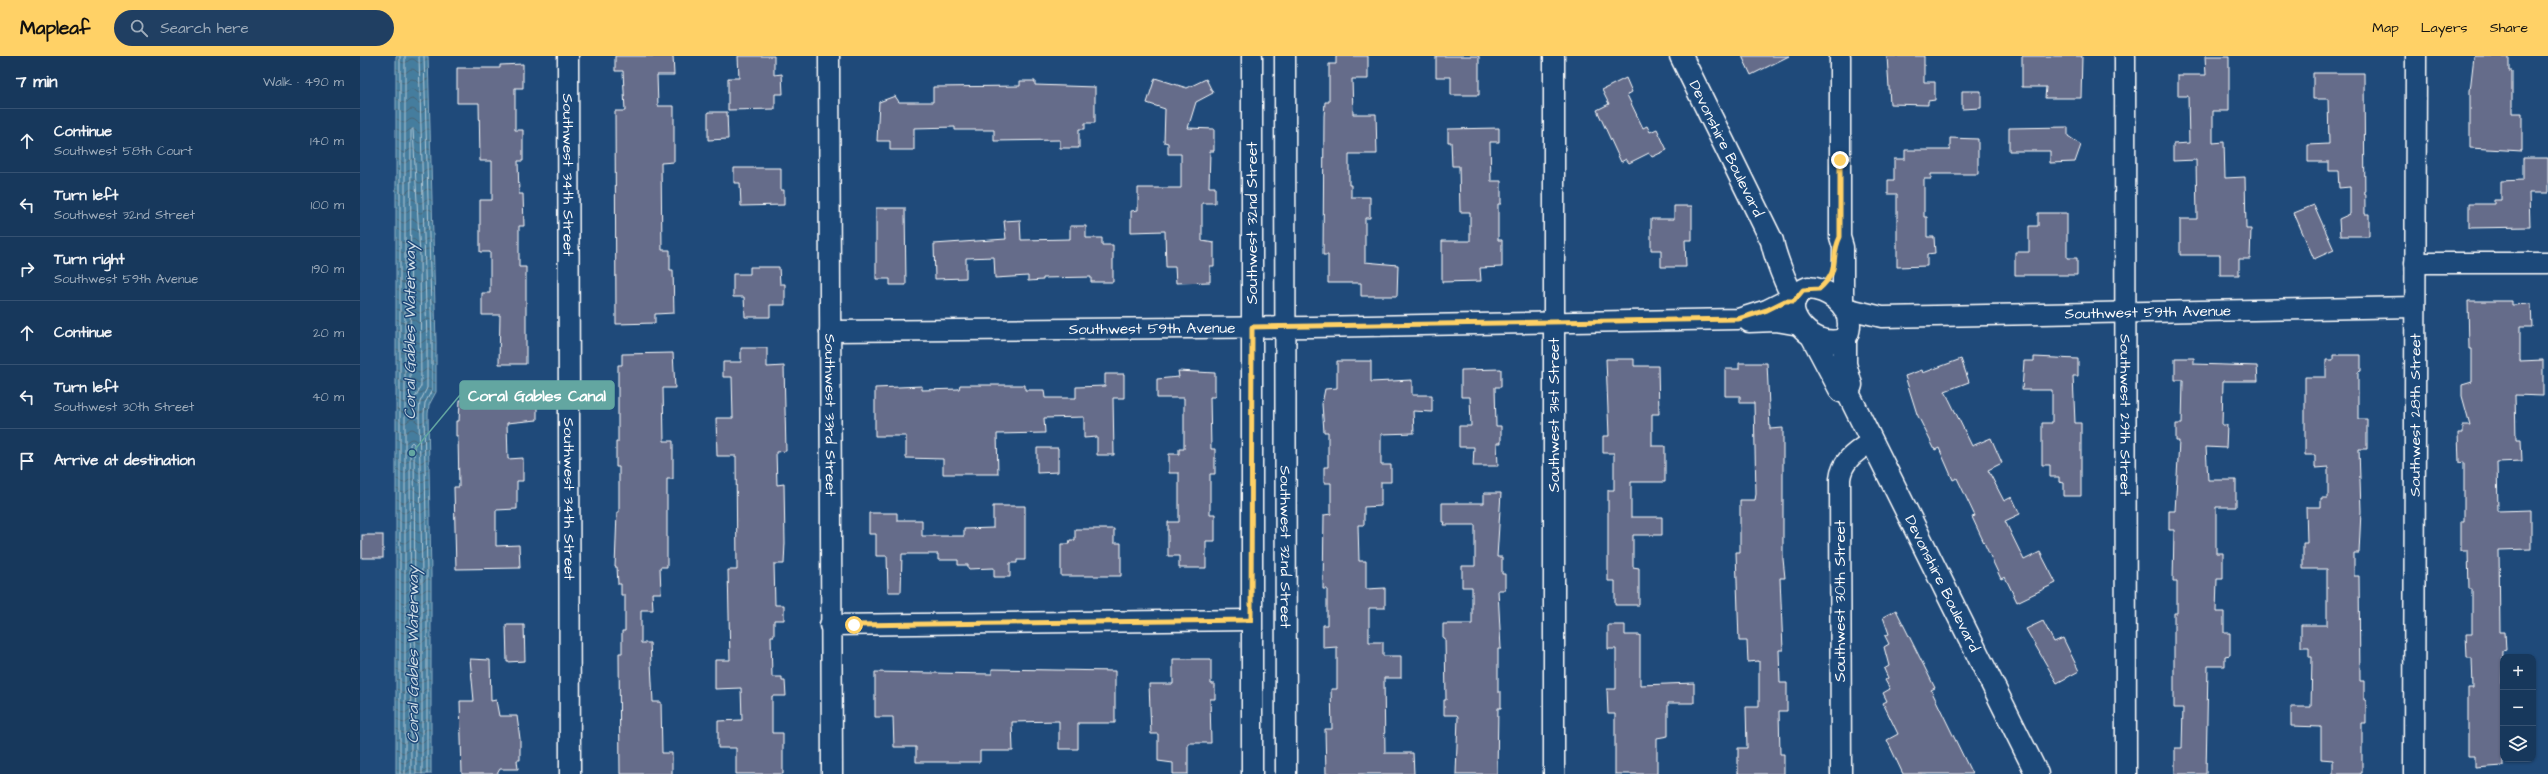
<!DOCTYPE html>
<meta charset="utf-8">
<style>
:root{--surface:#17385c;--page:#203f62;--text:#f1f3f6;--muted:#9eacbb;--line:#365272;--accent:#ffd166}
body{margin:0;font-family:"Architects Daughter",sans-serif;background:var(--page);color:var(--text)}
.controls{position:absolute;right:12px;bottom:12px;display:grid;overflow:hidden;border-radius:8px;box-shadow:0 1px 3px #0004}
.controls button{width:36px;height:36px;display:grid;place-items:center;padding:0;border:0;border-bottom:1px solid var(--line);background:var(--surface);color:var(--text);font:20px sans-serif}
.stop{position:absolute;width:12px;height:12px;margin:-9px;border:3px solid #ffd166;border-radius:50%;background:#fff}
.stop.end{background:#ffd166;border-color:#fff;box-shadow:0 1px 4px #0008}
.list{margin:0;padding:0;list-style:none}
h2{display:flex;justify-content:space-between;align-items:center;height:52px;margin:0;padding:0 16px;font-size:17px}
h2 small{font-size:13px;font-weight:400;color:var(--muted)}
.list li{display:grid;grid-template-columns:26px 1fr auto;gap:12px;align-items:center;box-sizing:border-box;height:64px;padding:0 16px;border-top:1px solid var(--line)}
.list b{display:block;font-size:15px;white-space:nowrap}
.list p{margin:0;font-size:13px;white-space:nowrap;color:var(--muted)}
.list em{font-size:13px;font-style:normal;color:var(--muted)}
.icon{flex:none;width:22px;height:22px;fill:none;stroke:currentColor;stroke-width:2;stroke-linecap:round;stroke-linejoin:round}
.map{position:relative;flex:none;width:2188px;height:718px;overflow:hidden}
header{display:flex;align-items:center;gap:24px;box-sizing:border-box;height:56px;padding:0 20px;background:var(--accent);color:#111}
header strong{font-size:19px}
nav{display:flex;gap:22px;margin-inline-start:auto;font-size:14px}
.search{width:280px;height:36px;background:var(--page);display:flex;align-items:center;gap:10px;box-sizing:border-box;padding:0 14px;border-radius:22px;color:var(--muted);font-size:15px}
main{display:flex}
aside{flex:1;background:var(--surface)}
.map>svg:first-child{display:block}
.water{fill:url(#water-waves);stroke:#8fb1c5}
.lines{fill:none;stroke-linecap:round;stroke-linejoin:round}
.shore{stroke:#b5cbd8;stroke-width:1}
.building{fill:#656c8a;stroke:#fff}
.street-casing{stroke:#fff;stroke-width:23}
.secondary-casing{stroke:#fff;stroke-width:25}
.street{stroke:#1f4a7a;stroke-width:20}
.secondary{stroke:#1f4a7a;stroke-width:22}
.route{stroke:#ffd166;stroke-width:5}
.labels{text-anchor:middle;dominant-baseline:central;stroke-width:3;stroke-linejoin:round;paint-order:stroke}
.street-label{font-size:15px;fill:#fff;stroke:#1f4a7a}
.water-label{font-size:16px;font-style:italic;fill:#d0dee7;stroke:#1f4a7a}
.leader{fill:none;stroke:#63a6a1;stroke-width:1.5}
.callout-dot{fill:#63a6a1;stroke:#1f4a7a;stroke-width:1.5}
.callout{fill:#63a6a1;stroke:#63a6a1;stroke-width:1.5}
.callout-label{font-size:16px;text-anchor:middle;font-weight:bold;fill:#fff}
</style>
<header>
<strong>Mapleaf</strong>
<div class="search"><svg class="icon" aria-label="search" viewBox="0 0 24 24"><circle cx="10" cy="10" r="6"/><path d="M15 15l6 6"/></svg>Search here</div>
<nav><a>Map</a><a>Layers</a><a>Share</a></nav>
</header>
<main>
<aside>
<h2>7 min<small>Walk · 490 m</small></h2>
<ul class="list">
<li><svg class="icon" aria-label="ahead" viewBox="0 0 24 24"><path d="M12 20V5M6 11l6-6 6 6"/></svg><div><b>Continue</b><p>Southwest 58th Court</p></div><em>140 m</em></li>
<li><svg class="icon" aria-label="left" viewBox="0 0 24 24"><path d="M17 20v-9H6M10 6l-5 5 5 5"/></svg><div><b>Turn left</b><p>Southwest 32nd Street</p></div><em>100 m</em></li>
<li><svg class="icon" aria-label="right" viewBox="0 0 24 24"><path d="M7 20v-9h11M14 6l5 5-5 5"/></svg><div><b>Turn right</b><p>Southwest 59th Avenue</p></div><em>190 m</em></li>
<li><svg class="icon" aria-label="ahead" viewBox="0 0 24 24"><path d="M12 20V5M6 11l6-6 6 6"/></svg><div><b>Continue</b></div><em>20 m</em></li>
<li><svg class="icon" aria-label="left" viewBox="0 0 24 24"><path d="M17 20v-9H6M10 6l-5 5 5 5"/></svg><div><b>Turn left</b><p>Southwest 30th Street</p></div><em>40 m</em></li>
<li><svg class="icon" aria-label="arrive" viewBox="0 0 24 24"><path d="M6 21V4h12l-3 4 3 4H6"/></svg><div><b>Arrive at destination</b></div></li>
</ul>
</aside>
<div class="map">
<svg width="2188" height="718" viewBox="0 0 2188 718">
<defs>
<pattern id="water-waves" width="16" height="10" patternUnits="userSpaceOnUse"><rect width="16" height="10" fill="#457d9e"/><path d="M0 5q4-4 8 0t8 0" fill="none" stroke="#486475"/></pattern>
</defs>
<rect width="100%" height="100%" fill="#1f4a7a"/>
<filter id="ink" filterUnits="userSpaceOnUse"><feTurbulence type="fractalNoise" baseFrequency=".025" numOctaves="2"/><feDisplacementMap in="SourceGraphic" scale="8" xChannelSelector="R" yChannelSelector="G"/><feConvolveMatrix kernelMatrix="1 2 1 2 8 2 1 2 1" color-interpolation-filters="sRGB"/></filter>
<g filter="url(#ink)">
<polygon class="water" points="36,0 68,0 76,287 76,336 69,349 68,358 71,518 71,718 36,718"/>
<g class="lines">
<g class="shore">
<polyline points="59,0 67,287 67,332 60,346 59,358 62,518 62,718"/>
<polyline points="64,0 72,287 72,334 65,347 64,358 67,518 67,718"/>
<polygon points="53,73 60,200 61,330 52,348 50,346 51,75"/>
<polyline points="40,718 40,0"/>
<polyline points="45,718 45,0"/>
<polyline points="51,718 50,388 52,386 54,388 56,718"/>
</g>
</g>
<g class="building">
<polygon points="255,0 313,0 314,19 297,19 298,50 314,50 314,106 301,107 302,194 310,194 310,214 313,214 314,257 295,258 295,267 256,268 255,55 265,55 263,15 255,15"/>
<polygon points="378,0 414,0 414,19 422,18 423,38 415,38 415,53 368,54 368,22 379,22"/>
<polygon points="976,0 1008,0 1008,23 992,23 993,58 1016,58 1017,98 989,98 989,129 991,129 991,141 1010,141 1010,162 1005,162 1005,206 1038,209 1037,240 1001,240 1001,227 968,227 968,199 963,199 964,60 965,46 969,46 969,8 976,8"/>
<polygon points="1076,0 1119,0 1119,39 1091,39 1091,21 1076,21"/>
<polygon points="1382,0 1429,0 1391,19"/>
<polygon points="1527,0 1564,0 1564,26 1575,26 1575,44 1568,45 1568,49 1530,48"/>
<polygon points="1662,0 1722,0 1721,42 1685,42 1686,31 1662,31"/>
<polygon points="1845,0 1869,0 1869,55 1853,55 1853,87 1864,86 1865,122 1885,121 1886,173 1891,173 1890,203 1879,203 1879,219 1860,219 1860,199 1820,199 1820,163 1837,163 1836,104 1813,105 1813,88 1829,87 1828,40 1818,40 1818,19 1846,19"/>
<polygon points="2114,0 2149,0 2149,15 2152,15 2152,57 2162,57 2162,95 2110,92 2110,35"/>
<polygon points="163,8 163,32 155,32 155,74 163,74 163,105 158,105 159,138 163,138 164,170 159,170 159,211 166,211 166,308 139,308 140,259 122,259 122,237 130,237 130,196 120,196 120,144 132,144 132,105 120,105 119,47 97,47 97,12 140,12 140,9"/>
<polygon points="1953,17 2004,17 2005,158 2009,158 2009,180 1980,180 1979,163 1990,158 1990,131 1979,132 1978,115 1969,115 1969,106 1948,106 1948,89 1969,88 1968,43 1953,43"/>
<polygon points="795,22 827,32 846,23 853,37 836,46 828,72 854,73 854,95 850,95 849,131 855,131 855,147 842,147 842,185 854,187 854,210 850,210 850,226 816,227 815,211 806,211 805,175 771,176 771,155 778,154 778,132 821,132 821,98 808,98 808,87 804,86 805,53 787,47"/>
<polygon points="1266,22 1272,36 1267,39 1283,72 1287,70 1290,76 1297,73 1307,94 1292,101 1289,97 1269,107 1266,103 1261,106 1237,54 1249,48 1242,34"/>
<polygon points="660,25 675,25 675,29 735,31 735,67 725,67 725,73 719,73 719,92 700,92 700,84 634,85 634,74 595,74 595,71 554,72 554,94 530,94 530,85 517,85 519,46 535,40 539,46 573,46 573,31 660,30"/>
<polygon points="1602,35 1621,35 1621,52 1602,53"/>
<polygon points="348,56 367,56 368,83 348,84"/>
<polygon points="1708,71 1708,80 1721,89 1715,106 1690,107 1690,95 1649,95 1649,72"/>
<polygon points="1139,72 1139,86 1130,86 1131,125 1141,125 1141,148 1138,148 1138,184 1142,184 1142,211 1120,212 1121,225 1082,226 1082,185 1110,185 1110,156 1100,156 1099,110 1092,110 1091,86 1088,86 1088,73"/>
<polygon points="1590,82 1618,83 1618,118 1571,118 1571,123 1564,123 1564,161 1567,161 1567,181 1574,181 1575,197 1567,198 1567,210 1537,211 1537,138 1528,138 1528,124 1534,124 1534,103 1545,103 1545,94 1590,94"/>
<polygon points="2163,102 2188,102 2188,137 2169,137 2170,171 2109,172 2109,148 2134,148 2134,144 2141,144 2141,125 2163,124"/>
<polygon points="374,112 421,112 421,134 424,134 424,149 381,150 380,127 374,127"/>
<polygon points="1954,149 1974,194 1954,203 1934,157"/>
<polygon points="1314,150 1332,150 1332,184 1325,184 1326,211 1301,211 1301,194 1291,194 1291,163 1314,163"/>
<polygon points="516,152 545,152 546,229 530,229 530,223 516,223"/>
<polygon points="1678,157 1707,157 1707,202 1717,202 1717,219 1655,219 1655,196 1669,196 1669,170 1678,170"/>
<polygon points="660,164 661,184 710,183 710,170 726,170 726,182 742,182 742,189 753,189 753,226 731,226 731,221 683,222 683,224 668,225 668,220 635,222 634,201 606,202 606,222 575,223 574,188 646,183 644,165"/>
<polygon points="390,211 419,211 420,228 425,228 425,249 410,249 410,261 385,261 384,241 373,241 373,218 390,218"/>
<polygon points="2108,245 2152,245 2152,249 2171,248 2172,271 2160,271 2160,305 2183,304 2183,340 2155,339 2156,384 2161,384 2162,405 2137,406 2138,455 2171,454 2171,493 2139,494 2140,576 2145,576 2146,594 2143,595 2142,624 2143,710 2115,712 2115,700 2108,700 2108,632 2113,632 2112,602 2107,602 2106,578 2112,578 2112,533 2109,533 2108,495 2101,495 2101,465 2104,465 2104,406 2099,407 2098,377 2103,377 2103,369 2110,369 2102,340 2102,329 2112,326 2112,293 2109,293"/>
<polygon points="381,292 407,292 407,311 424,310 426,395 416,396 417,429 424,428 425,487 424,508 414,508 415,549 424,549 424,564 414,564 414,580 411,580 412,621 422,621 422,625 425,625 426,640 412,640 412,677 423,677 423,718 376,718 376,692 358,692 358,665 382,664 381,632 355,633 355,604 370,604 368,514 377,514 376,400 357,400 356,362 373,362 372,321 363,321 363,306 381,306"/>
<polygon points="313,297 315,332 303,332 304,385 313,385 313,423 307,423 307,511 300,511 301,537 292,537 293,554 281,554 281,587 290,587 293,646 301,646 302,697 312,697 312,718 260,718 259,597 262,597 262,575 265,575 265,539 261,539 261,528 258,528 257,511 255,511 257,456 259,456 259,411 256,411 256,386 258,386 258,309 262,309 262,298"/>
<polygon points="1973,299 2001,299 2001,315 1998,316 1998,363 2007,363 2007,393 1999,393 2001,455 1999,497 1994,497 1994,520 1999,520 2000,625 2004,625 2004,644 2006,644 2006,667 2002,667 2002,717 1999,718 1973,718 1973,704 1961,703 1961,671 1931,670 1931,651 1951,651 1952,601 1949,601 1949,591 1941,591 1941,569 1967,569 1967,513 1943,513 1943,487 1947,487 1946,451 1961,451 1961,442 1968,442 1968,411 1955,412 1955,399 1945,399 1945,321 1966,321 1966,304 1973,304"/>
<polygon points="1674,301 1718,303 1718,320 1713,320 1715,367 1721,367 1721,440 1704,440 1704,427 1699,426 1699,421 1690,421 1690,409 1682,409 1682,367 1692,367 1692,334 1662,334 1664,305 1674,305"/>
<polygon points="1815,302 1834,302 1834,308 1897,310 1898,325 1863,325 1862,369 1867,369 1866,392 1846,391 1848,424 1876,424 1876,451 1856,451 1856,497 1863,497 1863,523 1857,523 1856,556 1864,556 1864,577 1870,577 1870,599 1865,600 1865,610 1848,610 1846,718 1815,718 1815,692 1822,692 1823,652 1814,652 1814,557 1817,557 1817,525 1813,525 1814,474 1809,474 1809,455 1815,455 1819,385 1816,385 1816,368 1822,368 1823,324 1815,324"/>
<polygon points="1246,303 1274,303 1274,310 1298,310 1299,358 1292,358 1292,390 1305,390 1305,426 1271,426 1271,461 1302,461 1302,479 1273,479 1273,511 1279,512 1279,549 1255,549 1255,525 1248,525 1248,434 1254,434 1254,397 1243,397 1243,380 1249,380"/>
<polygon points="1601,303 1609,326 1585,335 1612,390 1631,382 1642,407 1628,414 1644,445 1652,441 1660,458 1645,465 1664,504 1680,496 1696,527 1657,546 1645,521 1641,523 1612,461 1615,460 1597,422 1593,424 1579,392 1575,394 1557,358 1545,320 1562,314 1563,317"/>
<polygon points="977,305 1011,305 1011,326 1052,324 1052,339 1072,339 1072,356 1053,355 1054,377 1021,378 1021,409 1031,409 1031,426 1021,426 1021,450 1004,451 1004,469 998,469 999,505 1006,505 1006,533 1025,532 1025,552 1009,552 1009,586 1023,586 1023,600 1041,600 1041,622 1024,622 1025,697 1053,697 1054,718 966,718 965,673 972,673 971,633 977,633 977,591 963,592 963,569 967,569 967,533 963,533 964,459 971,458 971,427 964,427 964,411 968,411 968,376 964,376 962,348 965,333 977,332"/>
<polygon points="1379,307 1407,307 1410,373 1423,372 1423,503 1425,522 1420,522 1423,594 1419,594 1420,627 1427,627 1427,655 1419,655 1420,698 1424,698 1424,718 1378,718 1378,692 1387,692 1386,651 1399,651 1399,605 1388,606 1387,585 1379,585 1376,496 1380,496 1380,444 1395,444 1396,438 1394,347 1380,347 1380,340 1365,340 1365,313 1379,313"/>
<polygon points="1141,313 1141,331 1135,331 1136,370 1141,370 1141,387 1137,387 1138,410 1113,410 1114,391 1099,391 1099,370 1111,370 1110,341 1101,341 1101,314"/>
<polygon points="818,315 855,317 855,341 850,341 851,393 855,393 855,418 850,418 850,458 855,458 855,485 846,485 846,512 819,512 819,500 808,500 808,466 819,466 819,417 809,417 809,398 819,398 819,393 824,393 824,342 797,342 797,323 819,321"/>
<polygon points="745,318 764,318 764,342 753,342 754,399 737,399 737,381 724,382 724,361 684,362 685,377 637,378 638,418 583,418 583,403 546,402 546,380 515,380 515,332 562,330 562,334 599,333 600,329 665,329 665,334 684,334 685,342 716,342 716,331 745,330"/>
<polygon points="100,344 177,344 177,364 147,367 148,403 163,402 163,425 157,425 157,453 136,454 136,490 159,489 160,512 96,513 94,431 99,431 98,380 96,380 96,365 99,365"/>
<polygon points="677,392 698,392 698,416 677,417"/>
<polygon points="1124,437 1141,437 1137,501 1142,501 1142,518 1145,518 1145,534 1138,534 1141,593 1138,593 1138,636 1141,636 1141,652 1138,652 1137,718 1096,718 1098,661 1097,659 1084,659 1084,644 1086,644 1085,582 1083,582 1083,568 1112,568 1112,531 1102,531 1102,510 1115,510 1115,469 1084,469 1085,466 1082,466 1082,447 1124,447"/>
<polygon points="633,450 665,450 665,504 657,504 657,507 650,507 650,521 634,521 634,512 608,513 608,509 598,509 598,504 578,504 578,498 542,498 541,536 528,536 527,500 516,500 516,478 509,478 509,457 537,457 537,464 562,464 562,480 604,480 604,473 633,472"/>
<polygon points="715,473 754,473 754,487 761,487 761,520 701,520 701,488 709,488 710,484 715,484"/>
<rect x="2" y="479" width="21" height="23"/>
<polygon points="1536,554 1575,632 1571,634 1612,718 1543,718 1527,684 1538,678 1523,647 1527,645 1523,637 1530,633 1525,624 1528,622 1524,613 1529,610 1524,591 1529,588 1525,580 1529,578 1523,561"/>
<polygon points="1683,565 1694,586 1703,582 1719,615 1697,627 1666,573"/>
<polygon points="146,569 164,569 165,605 147,606"/>
<polygon points="1248,569 1265,569 1265,579 1280,579 1280,629 1334,627 1334,647 1308,647 1308,680 1297,682 1297,718 1255,718 1255,658 1248,658 1247,633 1256,633 1256,593 1248,593"/>
<polygon points="110,603 130,604 131,645 136,644 139,660 157,660 160,683 160,704 157,704 158,713 140,713 137,718 102,718 100,645 114,645"/>
<polygon points="813,603 851,603 851,628 855,628 855,643 850,643 851,687 828,687 828,718 813,718 813,707 798,705 798,678 791,678 789,628 813,628"/>
<polygon points="632,613 755,615 755,667 718,667 718,693 699,693 699,665 652,666 653,695 620,695 620,706 556,706 556,691 534,691 533,661 515,661 515,616 632,618"/>
</g>
<g class="lines">
<g class="street-casing">
<g id="street">
<path id="s1" d="M208 0 210 718"/>
<path id="s2" d="M469 0 472 718"/>
<polyline points="892,0 892,718"/>
<path id="s3" d="M925 0 926 718"/>
<polyline points="1194,0 1194,718"/>
<polyline points="1480,0 1480,181 1483,191 1483,250"/>
<path id="s4" d="M1765 0 1766 718"/>
<polyline points="2055,207 2188,207"/>
<path id="s5" d="M1485 252 1522 261 2055 251"/>
<polyline points="1389,266 1416,265 1439,269"/>
<path id="s6" d="M470 275 952 271 1378 263 1407 254 1425 245H1434"/>
<polyline points="470,569 891,564"/>
<path d="M1481 718 1480 423C1482 404 1496 396 1512 385"/>
<path id="s7" d="M2054 718 2056 0"/>
</g>
</g>
<g class="secondary-casing">
<g id="secondary">
<path id="s8" d="M1321 0 1412 185C1414 197 1427 233 1435 243"/>
<path d="M1448 232C1467 233 1489 247 1489 268 1489 274 1488 280 1482 284 1450 295 1411 246 1448 232Z"/>
<polyline points="1452,280 1481,335 1488,337"/>
<path id="s9" d="M1485 282V308L1491 329 1488 337 1677 718"/>
</g>
</g>
<use href="#street" class="street"/>
<use href="#secondary" class="secondary"/>
</g>
</g>
<g class="lines" filter="url(#ink)">
<path class="route" d="M494 569 891 564 892 271 1378 263 1407 254 1425 245H1434L1443 234 1459 233C1482 213 1469 203 1480 181V104"/>
</g>
<g class="labels">
<g class="street-label">
<text stroke="none"><textPath href="#s8" startOffset="103">Devonshire Boulevard</textPath></text>
<text stroke="none"><textPath href="#s1" startOffset="119">Southwest 34th Street</textPath></text>
<text transform="translate(892 167) rotate(-90)">Southwest 32nd Street</text>
<text stroke="none"><textPath href="#s5" startOffset="304">Southwest 59th Avenue</textPath></text>
<text stroke="none"><textPath href="#s6" startOffset="322">Southwest 59th Avenue</textPath></text>
<text stroke="none"><textPath href="#s2" startOffset="359">Southwest 33rd Street</textPath></text>
<text transform="translate(1194 359) rotate(-90)">Southwest 31st Street</text>
<text stroke="none"><textPath href="#s4" startOffset="359">Southwest 29th Street</textPath></text>
<text stroke="none"><textPath href="#s7" startOffset="359">Southwest 28th Street</textPath></text>
<text stroke="none"><textPath href="#s1" startOffset="443">Southwest 34th Street</textPath></text>
<text stroke="none"><textPath href="#s3" startOffset="491">Southwest 32nd Street</textPath></text>
<text stroke="none"><textPath href="#s9" startOffset="269">Devonshire Boulevard</textPath></text>
<text transform="translate(1480 545) rotate(-90)">Southwest 30th Street</text>
</g>
<g class="water-label">
<text transform="translate(50 275) rotate(-90)">Coral Gables Waterway</text>
<text transform="translate(53 599) rotate(-90)">Coral Gables Waterway</text>
</g>
</g>
<path class="leader" d="M52 397L100 339"/>
<circle class="callout-dot" cx="52" cy="397" r="4"/>
<rect class="callout" x="100" y="325" width="154" height="28" rx="4"/>
<g class="callout-label">
<text x="177" y="345">Coral Gables Canal</text>
</g>
</svg>
<div class="controls">
<button>+</button>
<button>−</button>
<button><svg class="icon" aria-label="layers" viewBox="0 0 24 24"><path d="M12 4l9 5-9 5-9-5zM3 14l9 5 9-5"/></svg></button>
</div>
<div class="stop" style="left:494px;top:569px"></div>
<div class="stop end" style="left:1480px;top:104px"></div>
</div>
</main>
